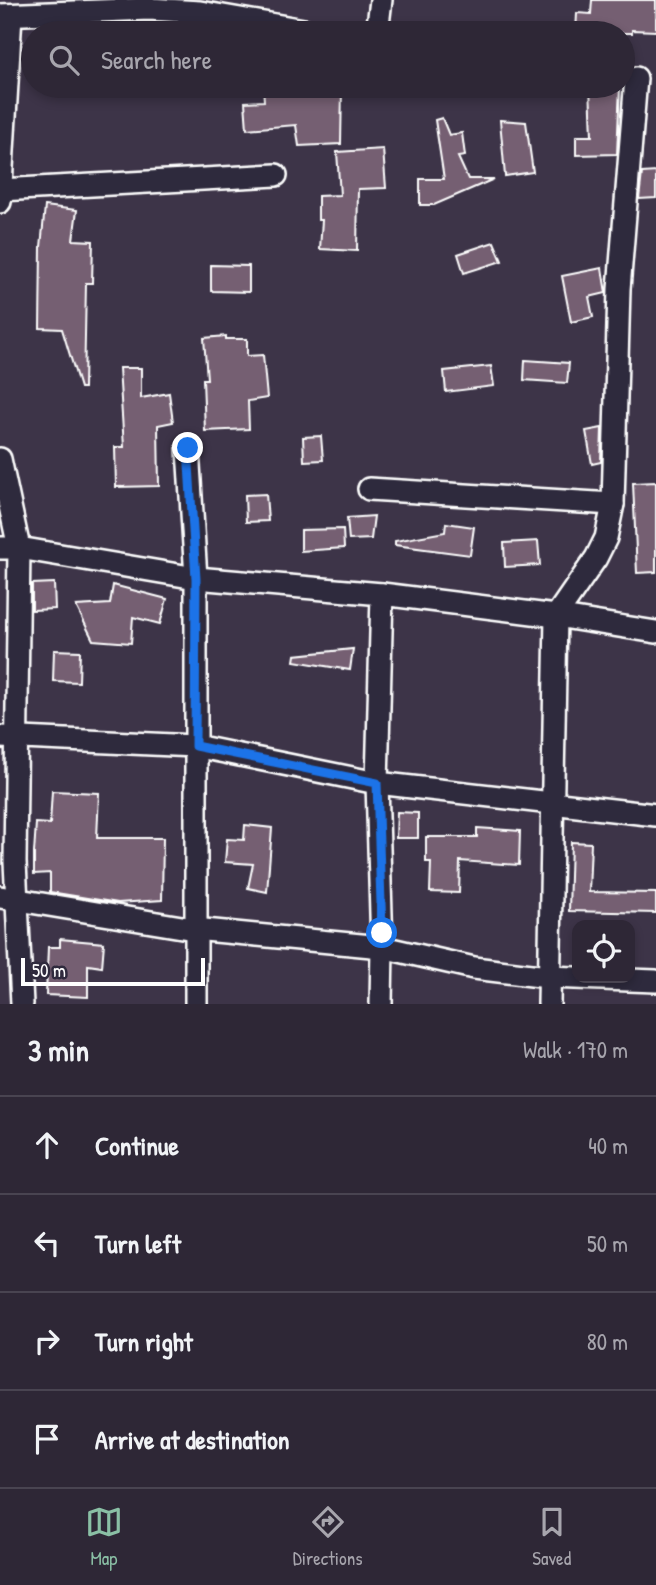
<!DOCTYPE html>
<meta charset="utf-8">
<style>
:root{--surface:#2e2736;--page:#362f3e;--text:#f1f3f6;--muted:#a7a5ad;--line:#494451;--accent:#8abfa5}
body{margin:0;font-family:"Patrick Hand",sans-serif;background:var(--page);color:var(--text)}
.controls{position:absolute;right:21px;bottom:21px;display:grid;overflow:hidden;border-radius:14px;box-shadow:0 4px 10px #0003}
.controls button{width:63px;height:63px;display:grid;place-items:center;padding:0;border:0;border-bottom:2px solid var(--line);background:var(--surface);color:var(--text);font:35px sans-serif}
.scale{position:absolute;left:21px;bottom:18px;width:184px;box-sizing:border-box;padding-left:7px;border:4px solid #fff;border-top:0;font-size:19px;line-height:24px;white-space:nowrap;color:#fff;-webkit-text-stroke:5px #2f2a3d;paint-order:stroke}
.stop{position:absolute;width:21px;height:21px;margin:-16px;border:5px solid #1a73e8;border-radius:50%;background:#fff}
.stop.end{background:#1a73e8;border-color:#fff;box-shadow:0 2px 7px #0008}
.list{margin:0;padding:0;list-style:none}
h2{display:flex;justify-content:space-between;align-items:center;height:91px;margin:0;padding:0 28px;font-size:30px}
h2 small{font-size:23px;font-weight:400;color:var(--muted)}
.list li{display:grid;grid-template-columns:46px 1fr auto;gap:21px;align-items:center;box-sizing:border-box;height:98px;padding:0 28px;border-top:2px solid var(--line)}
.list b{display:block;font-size:26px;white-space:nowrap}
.list em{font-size:23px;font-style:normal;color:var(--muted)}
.icon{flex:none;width:38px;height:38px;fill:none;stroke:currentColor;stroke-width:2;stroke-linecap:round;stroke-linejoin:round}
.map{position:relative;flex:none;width:656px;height:1004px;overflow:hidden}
.search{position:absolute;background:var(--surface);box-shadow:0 4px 10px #0003;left:21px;right:21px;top:21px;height:77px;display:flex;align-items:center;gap:18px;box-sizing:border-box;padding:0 24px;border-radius:38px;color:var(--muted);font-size:26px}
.sheet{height:483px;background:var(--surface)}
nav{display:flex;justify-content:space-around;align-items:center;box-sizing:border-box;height:98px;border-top:2px solid var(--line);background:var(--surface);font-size:19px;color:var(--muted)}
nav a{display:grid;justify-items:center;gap:4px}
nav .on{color:var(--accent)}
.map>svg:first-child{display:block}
.building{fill:#755e72;stroke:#fff;stroke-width:2}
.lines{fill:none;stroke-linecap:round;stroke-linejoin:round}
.minor-casing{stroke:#fff;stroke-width:26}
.minor{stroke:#2f2a3d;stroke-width:21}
.route{stroke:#1a73e8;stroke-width:9}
</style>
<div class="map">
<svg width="656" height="1004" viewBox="0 0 656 1004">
<rect width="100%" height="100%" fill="#3d3448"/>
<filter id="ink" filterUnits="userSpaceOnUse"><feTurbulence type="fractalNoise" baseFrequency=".0143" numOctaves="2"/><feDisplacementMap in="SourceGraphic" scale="14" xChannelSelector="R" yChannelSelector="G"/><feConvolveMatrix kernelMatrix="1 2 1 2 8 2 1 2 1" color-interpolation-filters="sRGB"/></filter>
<g filter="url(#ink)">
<g class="building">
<polygon points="592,0 656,0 656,31 632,30 632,33 576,33 577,13 591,14"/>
<polygon points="263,86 342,86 341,144 299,146 296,125 247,129 245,102 264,101"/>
<polygon points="590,86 620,86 617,154 576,155 576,136 592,136"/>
<polygon points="442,118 449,135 462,133 465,156 458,157 468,179 494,179 434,205 420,205 420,179 444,179 435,120"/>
<polygon points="500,120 526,122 533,172 505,176"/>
<polygon points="383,149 386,188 358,189 357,251 320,249 322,220 318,220 318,196 340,195 337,152"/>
<polygon points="656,172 656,198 639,199 642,173"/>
<polygon points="45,206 77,210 73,240 93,241 92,283 86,283 84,388 80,388 62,329 40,328 41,247"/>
<polygon points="494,242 502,261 464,273 458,254"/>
<polygon points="211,265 249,266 249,292 211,291"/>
<polygon points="602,268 606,293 589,297 593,317 571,322 562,276"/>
<polygon points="226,336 226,339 247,339 247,356 263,355 267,398 248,401 249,429 205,431 203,379 207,379 204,338"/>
<polygon points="525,360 569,363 567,383 524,380"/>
<polygon points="491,366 494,386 446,392 444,371"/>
<polygon points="119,368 141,368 141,398 169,393 173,422 158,425 159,486 116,487 115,447 124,447"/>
<polygon points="602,428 601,462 592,464 586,431"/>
<polygon points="321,436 323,460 304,461 303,437"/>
<polygon points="656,482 656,572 637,573 633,483"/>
<polygon points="266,494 268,521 246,522 245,495"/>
<polygon points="374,516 371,539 349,540 347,518"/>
<polygon points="446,523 474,527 470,555 395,545 395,541 445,532"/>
<polygon points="343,529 344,548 301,551 301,530"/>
<polygon points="538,541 540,565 505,567 504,543"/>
<polygon points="54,583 55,609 32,610 32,584"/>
<polygon points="113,585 167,599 160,624 133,617 131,643 93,640 76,606 110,604"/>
<polygon points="353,649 350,670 294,661 295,655"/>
<polygon points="54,650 80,651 79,682 53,681"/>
<polygon points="52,791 99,793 97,838 163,838 162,900 118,903 50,892 50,873 34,874 34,853 36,823 50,824"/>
<polygon points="397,812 418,813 418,838 396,838"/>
<polygon points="245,825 272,828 267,892 248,888 253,864 225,862 227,839 244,840"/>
<polygon points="477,828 520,831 519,865 460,861 459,893 430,892 431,862 426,862 426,837 477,837"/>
<polygon points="571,842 591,843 589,892 656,893 656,913 569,911"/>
<polygon points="60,939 104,943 102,967 88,965 88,997 46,995 48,947 60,947"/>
</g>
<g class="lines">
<g class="minor-casing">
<g id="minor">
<polyline points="0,15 149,9 200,12 321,33"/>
<polyline points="377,33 381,0"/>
<polyline points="0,190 276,175"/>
<polyline points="0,202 11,15"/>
<polyline points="188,448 196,578 196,1004"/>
<polyline points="0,459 19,548 15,862 22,1004"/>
<polyline points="369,489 613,504"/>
<polyline points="0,548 19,548 196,578 382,594 556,616 656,632"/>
<polyline points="0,737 195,746 377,783 656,815"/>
<polyline points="0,897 194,929 382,947 474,968 548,977 656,981"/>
<polyline points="381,1004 382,947 377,783 382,594"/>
<polyline points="549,1004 556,616 596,558 606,538 613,504 619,289 636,78"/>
</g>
</g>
<use href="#minor" class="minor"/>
</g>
</g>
<g class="lines" filter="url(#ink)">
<polyline class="route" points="188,448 196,579 195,746 377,783 382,933"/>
</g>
</svg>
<div class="controls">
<button><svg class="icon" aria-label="locate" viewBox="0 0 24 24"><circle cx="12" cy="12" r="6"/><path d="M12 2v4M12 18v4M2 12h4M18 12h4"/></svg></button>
</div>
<div class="scale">50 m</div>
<div class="stop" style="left:382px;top:933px"></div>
<div class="stop end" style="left:188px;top:448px"></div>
<div class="search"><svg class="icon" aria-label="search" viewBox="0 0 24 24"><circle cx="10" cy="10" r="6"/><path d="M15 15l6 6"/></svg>Search here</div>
</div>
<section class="sheet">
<h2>3 min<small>Walk · 170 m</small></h2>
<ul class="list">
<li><svg class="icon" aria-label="ahead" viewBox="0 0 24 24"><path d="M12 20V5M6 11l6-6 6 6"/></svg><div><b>Continue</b></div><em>40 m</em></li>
<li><svg class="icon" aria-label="left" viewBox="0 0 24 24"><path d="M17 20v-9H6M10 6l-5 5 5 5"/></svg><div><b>Turn left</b></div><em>50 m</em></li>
<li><svg class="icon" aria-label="right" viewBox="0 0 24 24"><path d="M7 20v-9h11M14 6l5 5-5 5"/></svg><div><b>Turn right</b></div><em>80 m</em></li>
<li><svg class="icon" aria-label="arrive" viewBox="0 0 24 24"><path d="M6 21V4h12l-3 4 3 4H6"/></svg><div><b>Arrive at destination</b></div></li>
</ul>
</section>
<nav>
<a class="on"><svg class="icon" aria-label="map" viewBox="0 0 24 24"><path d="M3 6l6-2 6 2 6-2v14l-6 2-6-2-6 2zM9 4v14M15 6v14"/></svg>Map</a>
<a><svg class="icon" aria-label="directions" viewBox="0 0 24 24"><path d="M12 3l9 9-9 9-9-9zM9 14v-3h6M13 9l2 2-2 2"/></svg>Directions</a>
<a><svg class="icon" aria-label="saved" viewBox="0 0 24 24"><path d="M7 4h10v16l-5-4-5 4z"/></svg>Saved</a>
</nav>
